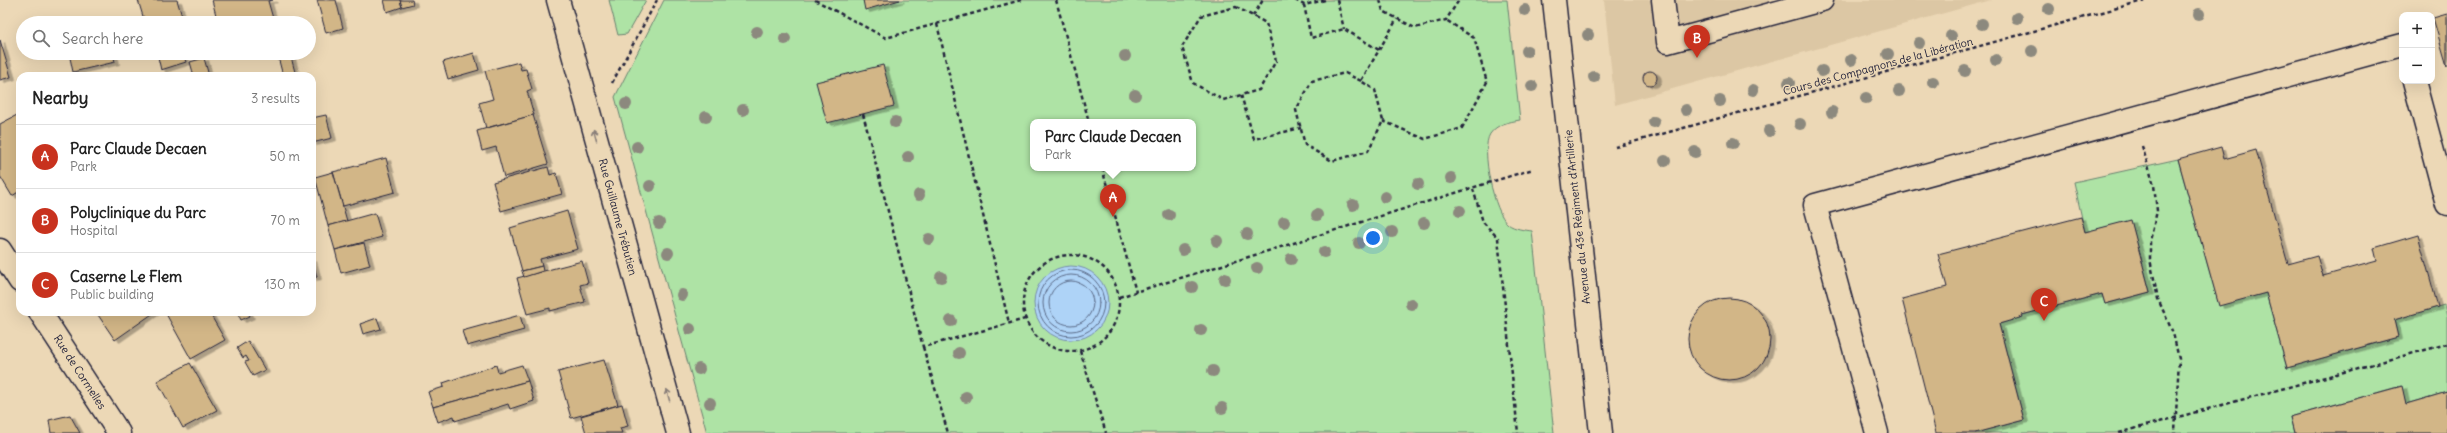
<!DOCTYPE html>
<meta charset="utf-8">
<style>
:root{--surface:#fff;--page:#f2f2f2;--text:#222;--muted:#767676;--line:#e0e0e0;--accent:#c8321e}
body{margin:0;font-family:Delius,sans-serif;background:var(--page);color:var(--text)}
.controls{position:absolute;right:12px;top:12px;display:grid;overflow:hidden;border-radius:8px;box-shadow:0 4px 16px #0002}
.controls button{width:36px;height:36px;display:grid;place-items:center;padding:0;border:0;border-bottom:1px solid var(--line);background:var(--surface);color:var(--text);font:20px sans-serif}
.you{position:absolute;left:1373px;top:238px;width:14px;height:14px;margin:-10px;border:3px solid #fff;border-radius:50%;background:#1a73e8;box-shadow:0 0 0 6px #1a73e833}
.badge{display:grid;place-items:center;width:26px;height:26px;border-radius:50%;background:var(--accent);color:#fff;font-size:13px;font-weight:700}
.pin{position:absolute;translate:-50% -33px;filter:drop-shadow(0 1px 2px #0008)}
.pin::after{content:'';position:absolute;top:21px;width:14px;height:12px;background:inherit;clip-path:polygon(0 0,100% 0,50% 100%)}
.popup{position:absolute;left:1030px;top:119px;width:166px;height:52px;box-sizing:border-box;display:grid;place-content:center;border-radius:8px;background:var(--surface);filter:drop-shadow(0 1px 3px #0005);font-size:13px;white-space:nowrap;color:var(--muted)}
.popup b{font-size:15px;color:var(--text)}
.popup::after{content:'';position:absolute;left:50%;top:100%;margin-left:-8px;border:8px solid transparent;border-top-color:var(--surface)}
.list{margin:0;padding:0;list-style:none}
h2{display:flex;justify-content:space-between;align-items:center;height:52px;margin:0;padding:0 16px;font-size:17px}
h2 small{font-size:13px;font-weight:400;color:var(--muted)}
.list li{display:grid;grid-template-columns:26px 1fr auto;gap:12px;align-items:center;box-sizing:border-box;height:64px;padding:0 16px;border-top:1px solid var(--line)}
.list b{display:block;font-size:15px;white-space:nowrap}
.list p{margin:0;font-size:13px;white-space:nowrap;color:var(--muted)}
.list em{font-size:13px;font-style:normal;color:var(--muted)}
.icon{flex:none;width:22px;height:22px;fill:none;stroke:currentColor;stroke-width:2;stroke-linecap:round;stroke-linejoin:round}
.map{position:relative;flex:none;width:2447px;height:433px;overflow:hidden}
.search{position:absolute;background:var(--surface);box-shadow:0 4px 16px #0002;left:16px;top:16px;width:300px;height:44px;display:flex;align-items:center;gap:10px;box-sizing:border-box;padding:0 14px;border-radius:22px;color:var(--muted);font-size:15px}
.panel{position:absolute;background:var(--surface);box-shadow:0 4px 16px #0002;left:16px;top:72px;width:300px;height:244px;border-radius:12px}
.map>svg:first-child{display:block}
.built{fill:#dcc7a4}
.green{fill:#aee3a5;stroke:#688270;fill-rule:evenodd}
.water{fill:#aed3f7;stroke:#768cac}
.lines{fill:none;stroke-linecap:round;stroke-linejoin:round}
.shore{stroke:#5a6986;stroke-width:1}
.building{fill:#d2b687;stroke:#22223b;filter:url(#shadow)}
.minor-casing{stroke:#22223b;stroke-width:25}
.path{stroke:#22223b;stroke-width:2.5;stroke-dasharray:4 3;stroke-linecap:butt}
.minor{stroke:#ecd8b6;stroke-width:22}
.tree{fill:#8c897e}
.oneway{stroke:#877d78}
.labels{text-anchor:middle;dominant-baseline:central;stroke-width:3;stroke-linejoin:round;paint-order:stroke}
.street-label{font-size:11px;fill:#22223b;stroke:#ecd8b6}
</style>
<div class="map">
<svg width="2447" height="433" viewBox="0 0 2447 433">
<defs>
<filter id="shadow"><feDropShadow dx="4.5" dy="2.5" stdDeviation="0" flood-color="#0004"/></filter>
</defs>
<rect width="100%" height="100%" fill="#ecd8b6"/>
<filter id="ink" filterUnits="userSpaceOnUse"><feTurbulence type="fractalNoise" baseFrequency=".025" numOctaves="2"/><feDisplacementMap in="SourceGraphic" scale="8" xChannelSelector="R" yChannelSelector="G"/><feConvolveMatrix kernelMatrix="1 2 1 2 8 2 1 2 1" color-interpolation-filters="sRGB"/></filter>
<g filter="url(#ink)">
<polygon class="built" points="1604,0 1991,0 1615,105"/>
<g class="green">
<polygon points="609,0 646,0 627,34 618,35"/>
<path d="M664 0H1507L1520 120C1508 122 1497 124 1490 134 1480 149 1494 213 1508 224 1514 229 1525 230 1532 231L1554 433H707L615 97ZM1033 122H1193V168H1033Z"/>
<polygon points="2178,159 2219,305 2266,293 2287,368 2398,337 2394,320 2444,305 2447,317 2447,392 2406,404 2401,386 2290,417 2294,433 1975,433 2024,420 1999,324 2022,317 2022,315 2102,294 2105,304 2150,292 2131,221 2085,232 2074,182"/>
</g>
<circle class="water" cx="1071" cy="303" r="37"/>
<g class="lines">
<g class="shore">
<circle cx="1071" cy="303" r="33"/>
<circle cx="1071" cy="303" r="28"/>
<circle cx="1071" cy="303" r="22"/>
</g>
</g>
<g class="building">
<polygon points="138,0 177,0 184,23 145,23"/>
<polygon points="212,0 273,0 268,1 274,22 218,23"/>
<polygon points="317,0 336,0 343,28 326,33"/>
<polygon points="384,0 400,0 402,7 387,12"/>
<polygon points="400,0 412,0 413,4 402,7"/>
<polygon points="863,0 900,0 865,10"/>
<polygon points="2447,14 2447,66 2433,18"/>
<polygon points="0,40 11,77 0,80"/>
<polygon points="69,53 113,53 115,62 73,72"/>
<polygon points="157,53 189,53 190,55 184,57 186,62 161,70"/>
<polygon points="277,53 290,53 296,76 283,76"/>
<polygon points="474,53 479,70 448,79 443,62"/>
<polygon points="204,58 209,76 194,76 190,62"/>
<polygon points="519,62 521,70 526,69 532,89 527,91 534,115 486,128 479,103 493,99 485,71"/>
<polygon points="883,65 894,106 827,123 816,82"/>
<circle cx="1650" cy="78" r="7"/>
<polygon points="17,115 20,120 20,191 12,196 0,176 0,124"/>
<polygon points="326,115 332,138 312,143 312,118"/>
<polygon points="533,115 548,164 504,177 496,147 482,151 477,131"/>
<polygon points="2221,147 2224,159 2256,150 2288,264 2317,256 2323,276 2377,261 2374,248 2418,235 2438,307 2394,320 2398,337 2287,368 2266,293 2219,306 2178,159"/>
<polygon points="386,158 395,192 343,206 333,172"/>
<polygon points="548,167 550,175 556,173 562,194 501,211 493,182"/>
<polygon points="333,172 347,221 328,226 315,177"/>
<polygon points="567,211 578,249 540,259 542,266 522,271 510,228"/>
<polygon points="375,213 382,237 335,250 328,226"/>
<polygon points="2081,217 2085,232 2131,220 2150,292 2105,304 2102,294 2022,315 2023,317 1999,324 2024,420 1975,433 1936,433 1902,299 1947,287 1938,254"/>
<polygon points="364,243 370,265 341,273 335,250"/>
<polygon points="312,259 317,277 312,278"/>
<polygon points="582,261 588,283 580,285 585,302 550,311 550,308 527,314 517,278"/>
<polygon points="542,266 543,271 524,277 522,271"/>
<circle cx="1729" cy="339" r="41"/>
<polygon points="96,312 155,312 115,340"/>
<polygon points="165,312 209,312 225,340 191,359"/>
<polygon points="237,312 248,312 250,316 241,320"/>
<polygon points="520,315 524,330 467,346 462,331"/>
<polygon points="377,318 381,329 363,334 360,324"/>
<polygon points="248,341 265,370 253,376 245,362 249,361 246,356 243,358 237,348"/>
<polygon points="604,360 618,405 571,418 558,372"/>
<polygon points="190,363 217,410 183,428 157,381"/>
<polygon points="496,365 498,372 522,365 528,381 433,407 428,392 444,387 443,383"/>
<polygon points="528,381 534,401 510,409 508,404 455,421 454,416 438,422 433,407"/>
<polygon points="2402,386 2406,404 2447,392 2447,433 2294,433 2290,417"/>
<polygon points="622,404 628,426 620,428 622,433 586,433 581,416"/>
<polygon points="70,415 80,433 51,433 49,420"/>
</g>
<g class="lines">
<g class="minor-casing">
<g id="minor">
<polyline points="558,0 678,433"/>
<polyline points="1554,0 1601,433"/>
<polyline points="1663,0 1668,42 1822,0"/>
<polyline points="2414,81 2447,204"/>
<polyline points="0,250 20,281"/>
<polyline points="40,312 119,433"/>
<polyline points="1877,433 1815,205 2402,45"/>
</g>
</g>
<g class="path">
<polyline points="815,0 886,38 1021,0"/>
<polyline points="1056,0 1089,122"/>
<polyline points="1295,0 1304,5"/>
<polyline points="1325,0 1304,5 1311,38 1344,29 1379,50"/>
<polyline points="1337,0 1344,29"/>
<polyline points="1380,0 1383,11 1415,28 1446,20 1459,0"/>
<polygon points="1236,7 1266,23 1276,61 1259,90 1223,100 1193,83 1182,47 1201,16"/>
<polyline points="1253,16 1263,0"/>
<polyline points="937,24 1009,323"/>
<polyline points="1361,81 1345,73 1312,81 1296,110 1305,145 1332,161 1368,151 1383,121 1375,90 1361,81 1397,19"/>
<polyline points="612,83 657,0"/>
<polyline points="1241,95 1254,139 1301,128"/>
<polyline points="863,114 923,347 1025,319"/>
<polyline points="1383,121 1425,139 1462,128 1487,82 1474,38 1446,20"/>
<polyline points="2142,146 2154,185 2157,211 2150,241 2150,259 2158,299 2173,333 2179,359 2175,433"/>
<polyline points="1615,147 2146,0"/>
<polyline points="1102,168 1136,292"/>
<polyline points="1473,189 1483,222 1498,238 1518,433"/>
<circle cx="1071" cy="303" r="48"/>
<polyline points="1119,297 1533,169"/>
<polyline points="923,347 948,433"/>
<polyline points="1080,351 1106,433"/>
<polyline points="2119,433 2447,344"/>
</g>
<use href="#minor" class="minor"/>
</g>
<g class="tree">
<circle cx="2049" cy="9" r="6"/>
<circle cx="1525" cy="10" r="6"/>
<circle cx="2199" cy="14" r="6"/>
<circle cx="2017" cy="18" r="6"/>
<circle cx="1982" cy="24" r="6"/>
<circle cx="757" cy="32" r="6"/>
<circle cx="1588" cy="35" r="6"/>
<circle cx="1951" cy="36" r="6"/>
<circle cx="785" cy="39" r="6"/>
<circle cx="1919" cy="43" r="6"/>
<circle cx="1527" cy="51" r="6"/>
<circle cx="2032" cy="51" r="6"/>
<circle cx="1888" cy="54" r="6"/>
<circle cx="1125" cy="56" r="6"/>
<circle cx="1851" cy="60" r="6"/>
<circle cx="1996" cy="60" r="6"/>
<circle cx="1822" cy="71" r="6"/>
<circle cx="1965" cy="71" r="6"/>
<circle cx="1594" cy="77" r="6"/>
<circle cx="1933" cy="82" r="6"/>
<circle cx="1789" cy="83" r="6"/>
<circle cx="1532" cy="86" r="6"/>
<circle cx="1753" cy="90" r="6"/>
<circle cx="1899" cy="91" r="6"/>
<circle cx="1135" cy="95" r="6"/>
<circle cx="1866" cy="98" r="6"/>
<circle cx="1720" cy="101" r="6"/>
<circle cx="626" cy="104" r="6"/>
<circle cx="743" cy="110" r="6"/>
<circle cx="1686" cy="110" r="6"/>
<circle cx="1832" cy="112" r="6"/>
<circle cx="706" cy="117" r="6"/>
<circle cx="895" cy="122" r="6"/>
<circle cx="1654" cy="122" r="6"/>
<circle cx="1800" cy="124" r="6"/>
<circle cx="1769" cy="131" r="6"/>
<circle cx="1733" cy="143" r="6"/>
<circle cx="637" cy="147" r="6"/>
<circle cx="1695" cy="152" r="6"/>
<circle cx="908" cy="157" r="6"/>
<circle cx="1665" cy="161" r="6"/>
<circle cx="1451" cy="178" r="6"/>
<circle cx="1418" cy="184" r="6"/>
<circle cx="650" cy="186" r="6"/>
<circle cx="919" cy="195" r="6"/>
<circle cx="1385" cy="197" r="6"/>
<circle cx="1353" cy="205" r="6"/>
<circle cx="1460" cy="211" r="6"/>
<circle cx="1169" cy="215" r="6"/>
<circle cx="1317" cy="215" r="6"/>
<circle cx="1284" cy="222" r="6"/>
<circle cx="659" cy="223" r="6"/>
<circle cx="1424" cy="223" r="6"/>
<circle cx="1392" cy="232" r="6"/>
<circle cx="1247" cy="234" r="6"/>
<circle cx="929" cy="239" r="6"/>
<circle cx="1217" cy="241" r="6"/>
<circle cx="1359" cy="243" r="6"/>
<circle cx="1183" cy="250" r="6"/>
<circle cx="1324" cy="252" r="6"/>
<circle cx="668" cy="253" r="6"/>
<circle cx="1291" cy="259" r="6"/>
<circle cx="1257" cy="268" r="6"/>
<circle cx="941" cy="277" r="6"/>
<circle cx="1225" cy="279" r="6"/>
<circle cx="1192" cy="287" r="6"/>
<circle cx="682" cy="295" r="6"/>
<circle cx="1411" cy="304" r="6"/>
<circle cx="951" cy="321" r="6"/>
<circle cx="690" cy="329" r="6"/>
<circle cx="1201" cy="330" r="6"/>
<circle cx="959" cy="353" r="6"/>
<circle cx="699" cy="369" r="6"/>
<circle cx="1213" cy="371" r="6"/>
<circle cx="966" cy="397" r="6"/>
<circle cx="710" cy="403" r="6"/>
<circle cx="1222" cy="408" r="6"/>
</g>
<defs><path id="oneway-shaft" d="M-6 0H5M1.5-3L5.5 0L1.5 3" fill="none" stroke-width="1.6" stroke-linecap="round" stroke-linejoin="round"/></defs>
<g class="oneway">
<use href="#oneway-shaft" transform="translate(595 135) rotate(-105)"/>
<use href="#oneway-shaft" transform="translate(668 395) rotate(-105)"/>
</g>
</g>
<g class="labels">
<g class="street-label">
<text transform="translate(1878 66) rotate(-15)">Cours des Compagnons de la Libération</text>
<text transform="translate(618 217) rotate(75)">Rue Guillaume Trébutien</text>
<text transform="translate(1577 217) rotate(-96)">Avenue du 43e Régiment d'Artillerie</text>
<text transform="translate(80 372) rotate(57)">Rue de Cormelles</text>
</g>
</g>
</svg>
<div class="controls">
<button>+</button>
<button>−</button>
</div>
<div class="you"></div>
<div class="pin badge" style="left:1113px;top:217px">A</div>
<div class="popup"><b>Parc Claude Decaen</b>Park</div>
<div class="pin badge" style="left:1697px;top:58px">B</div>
<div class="pin badge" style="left:2044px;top:321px">C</div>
<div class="search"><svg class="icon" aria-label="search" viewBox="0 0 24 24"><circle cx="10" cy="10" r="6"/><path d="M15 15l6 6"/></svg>Search here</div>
<section class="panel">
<h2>Nearby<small>3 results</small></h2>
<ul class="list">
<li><span class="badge">A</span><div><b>Parc Claude Decaen</b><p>Park</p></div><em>50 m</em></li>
<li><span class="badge">B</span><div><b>Polyclinique du Parc</b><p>Hospital</p></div><em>70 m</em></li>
<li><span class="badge">C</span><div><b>Caserne Le Flem</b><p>Public building</p></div><em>130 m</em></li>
</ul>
</section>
</div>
